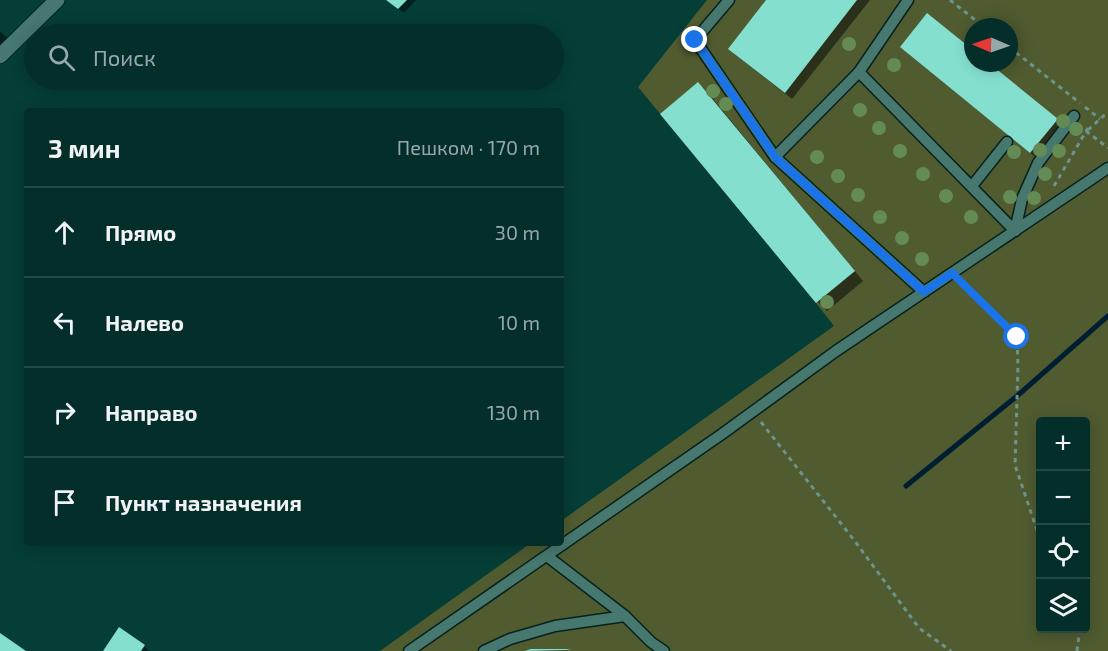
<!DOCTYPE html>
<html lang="ru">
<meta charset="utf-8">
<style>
:root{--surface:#042e29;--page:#0d3631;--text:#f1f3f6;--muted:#97a8a8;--line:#254a46}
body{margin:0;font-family:"Exo 2",sans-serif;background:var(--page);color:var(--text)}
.controls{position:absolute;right:18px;bottom:18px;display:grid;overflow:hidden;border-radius:6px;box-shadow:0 3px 15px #0003}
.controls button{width:54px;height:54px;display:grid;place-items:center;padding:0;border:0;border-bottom:2px solid var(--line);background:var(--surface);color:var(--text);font:30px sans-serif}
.compass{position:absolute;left:964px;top:18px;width:54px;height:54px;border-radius:50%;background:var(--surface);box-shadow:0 3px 15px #0003;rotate:272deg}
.stop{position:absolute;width:18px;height:18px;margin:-14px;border:4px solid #1a73e8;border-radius:50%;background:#fff}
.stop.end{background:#1a73e8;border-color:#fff;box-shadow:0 2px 6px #0008}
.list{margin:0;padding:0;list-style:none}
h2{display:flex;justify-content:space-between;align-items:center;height:78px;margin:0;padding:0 24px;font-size:26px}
h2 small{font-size:20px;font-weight:400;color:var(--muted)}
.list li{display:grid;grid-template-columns:39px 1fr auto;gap:18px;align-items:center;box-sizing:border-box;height:90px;padding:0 24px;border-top:2px solid var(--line)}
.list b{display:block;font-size:22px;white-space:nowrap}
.list em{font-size:20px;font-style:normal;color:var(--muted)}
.icon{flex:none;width:33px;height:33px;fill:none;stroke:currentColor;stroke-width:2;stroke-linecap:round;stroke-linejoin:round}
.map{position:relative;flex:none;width:1108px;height:651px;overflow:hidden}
.search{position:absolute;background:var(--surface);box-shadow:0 3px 15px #0003;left:24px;top:24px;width:540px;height:66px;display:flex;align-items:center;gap:15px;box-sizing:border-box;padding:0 21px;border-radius:33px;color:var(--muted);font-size:22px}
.panel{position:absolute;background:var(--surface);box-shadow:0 3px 15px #0003;left:24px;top:108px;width:540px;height:438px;border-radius:6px}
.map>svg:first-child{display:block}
.green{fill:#505b30;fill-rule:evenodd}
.shadow{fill:#0007}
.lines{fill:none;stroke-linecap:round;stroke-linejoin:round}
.stream{stroke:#001e32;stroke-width:5}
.building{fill:#84dfcf}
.lane-casing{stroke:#07221e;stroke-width:13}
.street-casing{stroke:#07221e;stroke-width:17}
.path{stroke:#6a948d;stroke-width:3;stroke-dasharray:4.5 4.5;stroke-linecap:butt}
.lane{stroke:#46786f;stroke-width:10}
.street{stroke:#46786f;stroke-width:15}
.tree{fill:#658b55}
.route{stroke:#1a73e8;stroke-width:8}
</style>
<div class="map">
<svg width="1108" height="651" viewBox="0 0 1108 651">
<rect width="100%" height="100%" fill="#053e37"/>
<path class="green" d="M707 0H1108V651H380L531 543H561V521L834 326 816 303 638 87ZM973 27H1009V63H973ZM1040 422H1086V628H1040Z"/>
<g class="shadow">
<polygon points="386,0 416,0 404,13"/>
<polygon points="768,0 870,0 792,99 737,56 730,49"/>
<polygon points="0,31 7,38 0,45"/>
<polygon points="902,47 973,52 973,63 987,63 1057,120 1066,129 1040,161 911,56"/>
<polygon points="698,84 708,93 863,281 827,311 818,302"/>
<polygon points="144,646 149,651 105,651"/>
<polygon points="531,650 566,650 568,651 527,651"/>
</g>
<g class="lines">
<polyline class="stream" points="906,486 1017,396 1108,316"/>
</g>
<g class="building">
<polygon points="386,0 407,0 398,9"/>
<polygon points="766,0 857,0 785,93 728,49"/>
<polygon points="927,13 973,50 973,63 989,63 1058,119 1030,153 900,47"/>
<polygon points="698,82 855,271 816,303 660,114"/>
<polygon points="119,627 145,645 141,651 103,651"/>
<polygon points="0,633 26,651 0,651"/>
<polygon points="531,649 566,649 571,650 525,651"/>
</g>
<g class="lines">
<g class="lane-casing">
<g id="lane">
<polyline points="729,0 695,40 775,157 924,292"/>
<polyline points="908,0 859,72 1015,231"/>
<polyline points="775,157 859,72"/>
<polyline points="972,186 1007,142"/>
<polyline points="1015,231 1022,199 1038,163 1074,116"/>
<polyline points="547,556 625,616 651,642 664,651"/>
<polyline points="409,651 722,434 836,351 1108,168"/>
<polyline points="484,651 510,639 555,626 625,616"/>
</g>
</g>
<g class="street-casing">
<polyline id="street" points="0,56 57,0"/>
</g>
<g class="path">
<polyline points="950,0 984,27"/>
<polyline points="1009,47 1080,103"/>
<polyline points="1085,107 1100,119"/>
<polyline points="1088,130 1108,112"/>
<polyline points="1086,131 1108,148"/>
<polyline points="1054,186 1088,128"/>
<polyline points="962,283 1017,337 1018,366 1015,465 1040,539"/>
<polyline points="761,422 854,540 919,628 951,651"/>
<polyline points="1077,651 1080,628"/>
</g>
<use href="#lane" class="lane"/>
<use href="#street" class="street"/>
</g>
<g class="tree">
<circle cx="849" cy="44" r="7"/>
<circle cx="894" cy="65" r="7"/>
<circle cx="713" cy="91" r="7"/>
<circle cx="726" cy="104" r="7"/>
<circle cx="860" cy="110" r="7"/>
<circle cx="1063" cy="121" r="7"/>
<circle cx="879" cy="128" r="7"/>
<circle cx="1076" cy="129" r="7"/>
<circle cx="1040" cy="150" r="7"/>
<circle cx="900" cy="151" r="7"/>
<circle cx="1059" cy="151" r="7"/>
<circle cx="1014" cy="152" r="7"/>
<circle cx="817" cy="157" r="7"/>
<circle cx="923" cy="174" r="7"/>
<circle cx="1045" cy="174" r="7"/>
<circle cx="838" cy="176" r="7"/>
<circle cx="858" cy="195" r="7"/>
<circle cx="946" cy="196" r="7"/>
<circle cx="1010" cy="197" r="7"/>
<circle cx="1034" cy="198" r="7"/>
<circle cx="880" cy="217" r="7"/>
<circle cx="971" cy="217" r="7"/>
<circle cx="902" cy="238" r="7"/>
<circle cx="922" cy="259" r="7"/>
<circle cx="827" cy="302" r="7"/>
</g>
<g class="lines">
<polyline class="route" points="695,40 775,157 924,292 952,273 1017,337"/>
</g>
</svg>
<div class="controls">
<button>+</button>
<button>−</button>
<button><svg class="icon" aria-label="locate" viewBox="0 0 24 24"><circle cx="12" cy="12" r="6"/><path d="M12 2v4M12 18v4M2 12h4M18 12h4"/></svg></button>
<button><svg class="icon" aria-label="layers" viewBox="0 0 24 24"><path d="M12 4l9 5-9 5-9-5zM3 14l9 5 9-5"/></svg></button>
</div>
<svg class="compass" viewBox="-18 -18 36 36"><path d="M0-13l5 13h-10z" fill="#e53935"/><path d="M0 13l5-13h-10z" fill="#97a8a8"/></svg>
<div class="stop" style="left:1017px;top:337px"></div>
<div class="stop end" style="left:695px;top:40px"></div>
<div class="search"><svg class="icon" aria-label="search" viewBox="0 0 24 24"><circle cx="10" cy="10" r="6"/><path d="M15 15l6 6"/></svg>Поиск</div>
<section class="panel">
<h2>3 мин<small>Пешком · 170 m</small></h2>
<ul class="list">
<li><svg class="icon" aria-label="ahead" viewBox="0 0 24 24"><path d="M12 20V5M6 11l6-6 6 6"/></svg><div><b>Прямо</b></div><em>30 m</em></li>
<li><svg class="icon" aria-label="left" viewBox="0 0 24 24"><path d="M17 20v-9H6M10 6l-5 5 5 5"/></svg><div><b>Налево</b></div><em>10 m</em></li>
<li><svg class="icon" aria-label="right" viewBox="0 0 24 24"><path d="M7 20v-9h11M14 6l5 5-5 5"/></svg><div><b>Направо</b></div><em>130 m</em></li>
<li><svg class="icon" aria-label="arrive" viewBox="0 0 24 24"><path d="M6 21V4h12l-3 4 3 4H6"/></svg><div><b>Пункт назначения</b></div></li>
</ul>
</section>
</div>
